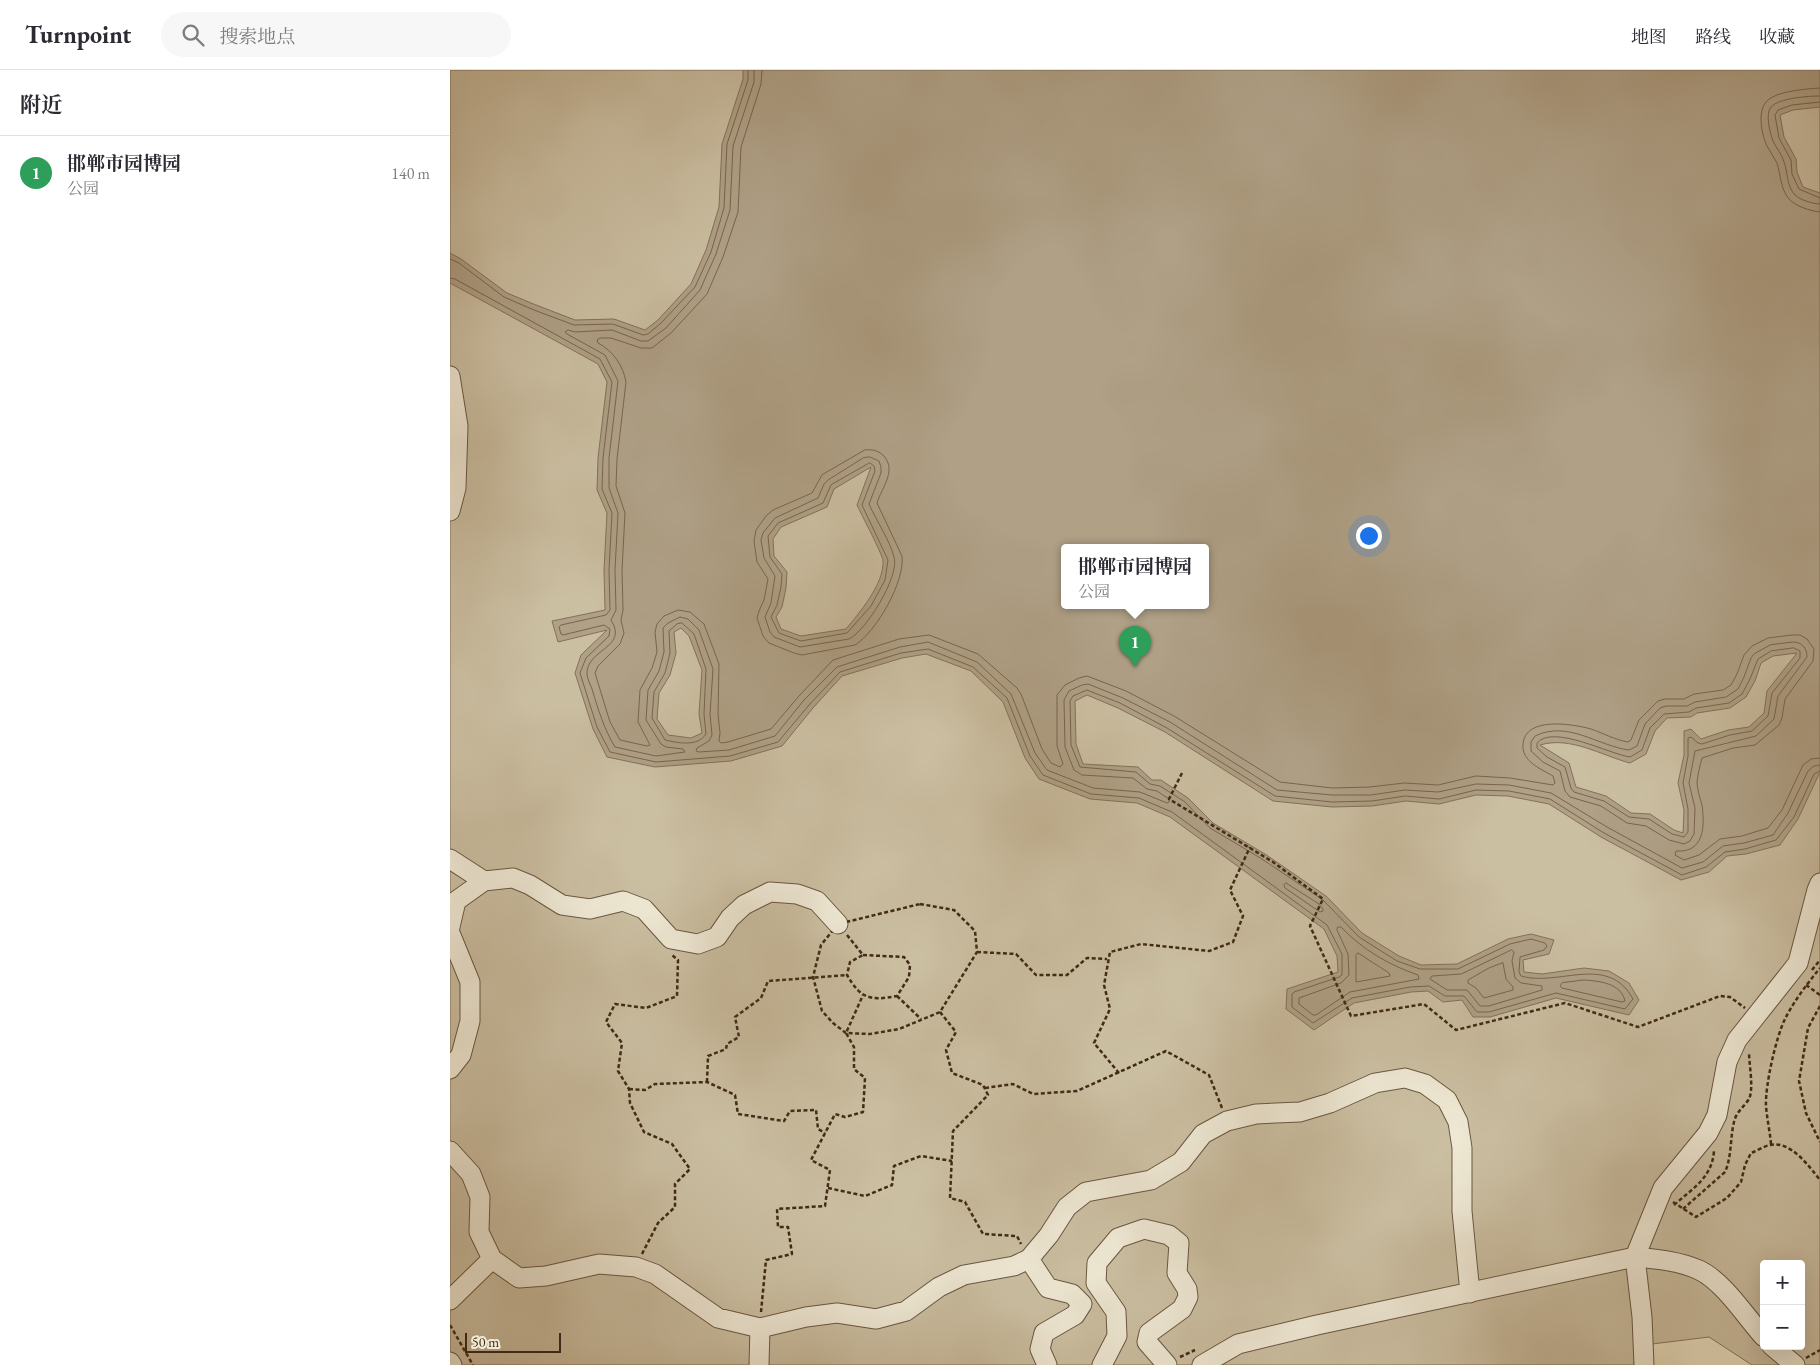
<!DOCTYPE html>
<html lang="zh">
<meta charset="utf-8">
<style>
:root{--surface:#fff;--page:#f7f7f7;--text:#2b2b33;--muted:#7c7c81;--line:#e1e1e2;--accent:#0b8043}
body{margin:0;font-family:"EB Garamond","Noto Serif SC",serif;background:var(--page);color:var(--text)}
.controls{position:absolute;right:15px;bottom:15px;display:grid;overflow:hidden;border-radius:5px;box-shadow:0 5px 20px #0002}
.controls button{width:45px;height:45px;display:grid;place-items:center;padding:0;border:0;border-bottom:1px solid var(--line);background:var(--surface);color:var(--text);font:25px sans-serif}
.scale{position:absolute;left:15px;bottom:12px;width:96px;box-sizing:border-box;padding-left:5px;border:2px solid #412a18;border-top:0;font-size:14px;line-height:18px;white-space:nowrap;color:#412a18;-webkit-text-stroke:4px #efe9d5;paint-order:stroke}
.you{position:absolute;left:918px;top:465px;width:18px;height:18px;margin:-12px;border:4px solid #fff;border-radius:50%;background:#1a73e8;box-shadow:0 0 0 8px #1a73e833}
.badge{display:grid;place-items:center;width:32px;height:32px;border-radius:50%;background:var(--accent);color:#fff;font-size:16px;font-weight:700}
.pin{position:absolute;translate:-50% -41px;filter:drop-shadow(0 1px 2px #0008)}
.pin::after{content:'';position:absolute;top:26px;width:18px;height:15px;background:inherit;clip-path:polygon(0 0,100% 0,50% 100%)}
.popup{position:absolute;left:611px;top:474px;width:148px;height:65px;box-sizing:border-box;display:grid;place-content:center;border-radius:5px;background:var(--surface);filter:drop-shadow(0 1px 4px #0005);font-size:16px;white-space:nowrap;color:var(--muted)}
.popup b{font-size:19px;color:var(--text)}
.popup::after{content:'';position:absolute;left:50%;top:100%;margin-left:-10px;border:10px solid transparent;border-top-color:var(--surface)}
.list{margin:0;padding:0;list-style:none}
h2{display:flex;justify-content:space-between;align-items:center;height:65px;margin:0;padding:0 20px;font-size:21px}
h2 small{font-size:16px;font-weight:400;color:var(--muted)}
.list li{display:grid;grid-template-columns:32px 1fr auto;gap:15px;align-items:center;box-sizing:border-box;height:75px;padding:0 20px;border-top:1px solid var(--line)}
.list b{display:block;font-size:19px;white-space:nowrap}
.list p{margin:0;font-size:16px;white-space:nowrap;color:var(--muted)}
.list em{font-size:16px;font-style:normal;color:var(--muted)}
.icon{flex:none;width:28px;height:28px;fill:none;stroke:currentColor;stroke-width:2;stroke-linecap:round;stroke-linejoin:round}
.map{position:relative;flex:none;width:1370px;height:1295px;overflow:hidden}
header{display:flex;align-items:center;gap:30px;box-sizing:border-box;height:70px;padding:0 25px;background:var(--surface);border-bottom:1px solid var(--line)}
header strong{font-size:24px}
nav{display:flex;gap:28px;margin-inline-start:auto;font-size:18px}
.search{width:350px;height:45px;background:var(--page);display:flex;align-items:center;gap:12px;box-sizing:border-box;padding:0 18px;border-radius:28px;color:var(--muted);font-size:19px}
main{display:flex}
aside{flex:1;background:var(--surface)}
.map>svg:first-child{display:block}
.green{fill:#cbbfa2;stroke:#86745d;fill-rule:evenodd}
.water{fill:#afa086;stroke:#83715a;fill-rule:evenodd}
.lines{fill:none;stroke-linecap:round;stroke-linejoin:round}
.shore{stroke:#78654f;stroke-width:1}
.minor-casing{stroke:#6a5742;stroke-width:21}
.path{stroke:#412a18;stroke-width:2.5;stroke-dasharray:4 2.5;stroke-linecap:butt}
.minor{stroke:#efe9d5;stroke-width:19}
</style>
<header>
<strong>Turnpoint</strong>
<div class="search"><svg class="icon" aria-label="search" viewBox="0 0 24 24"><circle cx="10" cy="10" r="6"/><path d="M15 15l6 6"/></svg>搜索地点</div>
<nav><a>地图</a><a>路线</a><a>收藏</a></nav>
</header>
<main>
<aside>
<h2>附近<small></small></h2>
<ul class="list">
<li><span class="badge" style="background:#2e9e5b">1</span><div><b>邯郸市园博园</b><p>公园</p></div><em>140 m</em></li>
</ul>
</aside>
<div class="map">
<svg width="1370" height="1295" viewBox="0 0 1370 1295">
<rect width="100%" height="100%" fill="#e7ddbe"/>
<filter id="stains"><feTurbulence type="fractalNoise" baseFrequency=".004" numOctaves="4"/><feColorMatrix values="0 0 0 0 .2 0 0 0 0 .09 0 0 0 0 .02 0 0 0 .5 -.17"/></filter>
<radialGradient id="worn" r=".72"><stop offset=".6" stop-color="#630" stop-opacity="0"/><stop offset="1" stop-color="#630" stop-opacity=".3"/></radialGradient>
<path class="green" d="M0 0H1370V1295H1302L1259 1267 1194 1275 1192 1295H0ZM615 478H755V536H615ZM1314 1194H1351V1276H1314Z"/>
<path class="water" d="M293 0H1370V37L1343 40 1330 45 1334 67 1346 89 1347 102 1353 117 1370 123V702L1348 749 1330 775 1296 784 1277 786 1259 802 1231 810 1151 767 1099 734 1058 726 1026 725 989 734 956 731 922 736 882 737 823 731 715 662 668 638 637 625 625 631 626 674 633 694 688 697 702 710H711L738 728 763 753 815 784 876 826 912 863 949 886 971 895 1007 894 1058 869 1081 864 1104 870 1099 884 1073 890 1074 902 1092 904 1134 898 1159 901 1179 913 1189 930 1179 945 1106 928 1040 947H1023L1012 930 993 932 978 921 961 922 904 933 864 960 836 939 837 919 888 902 887 886 874 859 720 747 687 733 640 729 589 709 575 688 553 632 521 601 476 584 452 588 392 606 363 638 332 676 281 691 205 697 157 687 143 659 125 603 131 585 157 560 108 572 102 551 155 540 154 500 157 443 147 420 148 388 157 312 148 294 0 213V183L11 189 57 223 86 235 125 250 164 249 195 260 208 250 241 214 256 180 269 137 272 74 293 9ZM421 397 407 435C411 444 433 485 433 491 434 514 410 542 396 559L351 566 331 559 326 547 332 537 336 518 337 502 324 486 323 469 331 457 377 437 384 419ZM615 478H755V536H615ZM231 558 239 566 252 600 249 644 252 663 241 668 218 665 207 649 209 623 220 605 226 583 224 562ZM1347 583 1317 621 1314 643 1299 657 1278 660 1251 669 1241 659 1234 661V685L1228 713 1234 740 1233 763 1224 760 1200 744 1181 743 1156 726 1126 717 1119 693 1090 675C1121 666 1150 685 1180 693L1196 684 1205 661 1217 648 1241 647 1247 643 1280 638 1296 627 1305 611 1311 593 1323 586Z"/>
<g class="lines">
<g class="shore">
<path d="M304 0V12L283 76 280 140 266 184 250 220 216 258 198 271H191L162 260 125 262 118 260 115 262 117 264 155 285 168 311 159 388V418L168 443 165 500 166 540 161 550C179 578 136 579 137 604 137 608 140 614 142 619 148 639 154 659 165 677L206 686 235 682 233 679 216 677 211 674 196 650 198 620 209 601 214 582 213 558 218 553 230 547 238 549 249 560 263 599 260 644 262 665 259 671 247 678 246 681 249 682 279 680 325 666 354 630 387 597 450 577 478 572 527 592 561 624 585 683 597 700 643 718 690 722 717 733 719 732V729L707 721 697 719 683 708 632 705 624 700 615 677 614 630 619 621 632 615 638 614 673 628 720 652 827 720 882 725H921L955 720 988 722 1026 714 1059 715 1101 723 1157 757 1232 798 1253 792 1273 776 1294 773 1323 765 1338 743 1358 701 1364 696 1370 695"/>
<path d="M312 0 311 14 291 77 288 142 273 187 257 224 221 263 202 278H191L161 268H150L147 270 148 273C163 281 173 295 176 312L167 389 166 416 175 443 172 500 173 540 171 550 174 563 170 574 148 596 145 603 160 652 170 670 197 676 200 675 188 652 190 620 202 598 207 582 205 562 207 554 214 546 228 540 240 542 254 554 269 594 268 644 270 663 269 671 271 673 278 672 321 659 349 626 383 590 449 569 479 565 528 584 567 618 571 624 592 679 601 693 610 697 613 694 607 676V625L615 615 629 608 637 606 676 621 724 646 830 712 882 718 920 717 954 713 988 715 1026 706 1060 708 1103 715 1105 713 1103 706C1091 699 1071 691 1073 674 1075 646 1123 654 1141 659 1153 663 1165 670 1178 672L1181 670 1189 650 1208 631 1215 629H1234L1244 624 1273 620 1281 615 1287 604 1294 585 1302 576 1318 568 1342 565H1350L1357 569 1364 579 1363 591 1335 629 1332 648 1329 655 1305 675 1283 678 1252 688C1250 695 1248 704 1247 712 1247 719 1250 728 1252 735 1255 757 1254 783 1226 781L1225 785 1234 790 1249 785 1270 769 1292 766 1318 758 1332 740 1353 695 1361 689 1370 688"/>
<path d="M1370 18C1356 19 1325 21 1316 32 1307 43 1312 65 1317 76 1320 82 1324 87 1327 93 1331 105 1330 118 1339 129 1345 136 1360 141 1370 142"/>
<path d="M1370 26C1358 26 1329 28 1321 37 1315 44 1320 63 1323 71 1326 78 1332 84 1334 92 1338 102 1336 115 1345 125 1350 130 1363 134 1370 134"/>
<polyline points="1370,32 1342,35 1328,40 1325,45 1329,68 1341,90 1342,104 1349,119 1370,128"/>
<polyline points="0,189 9,193 54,227 84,240 124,255 163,254 193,265 198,264 211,253 245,217 261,182 274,138 277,74 298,10 298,0"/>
<path d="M0 208 5 209 150 289 162 312 153 388 152 419 162 443 159 500 160 540 156 545 111 555 109 557 111 564 113 565 154 555 160 559 159 566 136 588 130 603 147 657 160 682 206 692 280 686 328 672 359 635 390 602 451 583 478 579 523 597 557 628 580 686 593 705 641 724 689 728 722 742 877 855 892 884V905L889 907 844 922 842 924V937L863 953 902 928 960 917 979 916 995 926H1014L1027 942H1039L1106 923 1175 939 1183 929C1158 883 1109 917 1071 906L1069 902 1070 887 1094 880 1097 876 1095 873 1081 869 1060 874 1008 899H970L947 891 909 867 873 830 812 789 760 758 735 732 710 716 700 714 686 702 630 697 621 675 620 631 623 626 637 620 670 633 717 658 825 726 882 732 922 731 955 726 989 729 1026 720 1059 721 1100 729 1154 763 1232 805 1256 797 1275 782 1295 779 1326 770 1344 747 1364 704 1370 701"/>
<path d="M415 380C423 379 429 381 434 386 447 401 431 419 427 433L452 486C455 512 426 562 405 575L352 585 344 583 319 573 313 566 307 548 309 541 314 530 318 509 307 492 304 471 306 460 316 446 323 440 362 423 372 405Z"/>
<path d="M420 387 429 391 431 397V403L419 434C426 450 440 471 444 487 450 506 416 561 399 569L350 577 324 567 320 562 315 547 321 533 325 506 314 488 311 470 313 463 325 448 368 428 374 414 378 410 413 388Z"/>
<polygon points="420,393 424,396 425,401 412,435 438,490 435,510 421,536 397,563 351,571 329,563 321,547 327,535 331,517 332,504 320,487 318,466 328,453 373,433 381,415"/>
<path d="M232 553 244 564 256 599 254 644 256 664C248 677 228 673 215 670L202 648 204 622 215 603 220 583 219 561 227 554Z"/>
<path d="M1343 572C1352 572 1357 578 1357 587L1328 626 1324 649 1306 666 1245 681 1239 713 1245 738 1244 764 1240 771 1234 774 1219 770 1196 756 1177 753 1151 736 1120 727 1115 721 1110 701 1093 692 1081 681V672L1085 666C1118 650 1148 676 1179 680L1187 676 1195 654 1210 638 1216 636H1237L1245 632 1276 627 1288 619 1294 607 1301 588 1304 584 1320 575Z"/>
<path d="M1344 578 1350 581V588L1322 623 1318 646 1302 661 1280 665 1252 674 1248 673 1241 667 1238 668V686L1233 713 1238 739V762L1234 767 1222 764 1199 749 1179 747 1154 731 1124 722 1121 718 1115 697 1097 687 1087 678V673C1103 654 1159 684 1180 687L1192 680 1200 658 1214 644 1239 642 1246 638 1279 633 1292 624 1300 609 1308 589 1321 581Z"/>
<polygon points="836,813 869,834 873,839 873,841 870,842 835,818 834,815"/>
<path d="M888 857H891C913 880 939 895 968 905L969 909 900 922 866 945H863L849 934V928L891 913 899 905 898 884 887 860Z"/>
<polygon points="1062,880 1064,882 1062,891 1065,908 1071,913 1092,916 1092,920 1039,936 1030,936 1017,920 997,920 980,909 982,906 1011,904"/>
<polygon points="908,883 939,903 940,906 906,912 906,886"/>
<polygon points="1053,893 1056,909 1063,917 1063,920 1034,928 1026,918 1018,913 1018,910 1039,898"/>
<path d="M1134 910C1149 911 1171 913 1175 931L1172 932 1112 918 1110 916 1112 913Z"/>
</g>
<g class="minor-casing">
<g id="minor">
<polyline points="0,306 8,356 6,418 0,441"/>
<polyline points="0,789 34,811"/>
<polyline points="0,857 6,831 34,811 63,808 80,815 112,835 140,839 173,831 194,839 221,869 248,874 267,867 280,848 294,835 320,822 347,824 367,831 388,854"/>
<polyline points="0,863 20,912 20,951 11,985 0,999"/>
<polyline points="0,1081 21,1104 30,1127 29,1162 42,1189 69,1208 96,1206 149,1194 186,1197 205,1204 268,1248 310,1258 356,1247 387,1243 426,1249 456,1241 489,1217 514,1205 564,1196 579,1189 599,1165 617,1137 636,1122 701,1110 731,1092 753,1064 777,1051 806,1044 850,1042 880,1033 925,1013 955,1008 975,1014 997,1030 1008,1052 1012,1078 1012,1141 1020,1223"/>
<polyline points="579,1189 598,1218 622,1224 632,1234 625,1245 594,1263 590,1279 597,1295"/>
<polyline points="0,1230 42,1189"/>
<polyline points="1322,1276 1345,1295"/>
<polyline points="0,1292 2,1295"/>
<polyline points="309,1295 310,1258"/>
<polyline points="652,1295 667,1266 666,1242 646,1213 647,1193 668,1168 694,1159 719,1165 729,1173 727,1203 737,1219 738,1227 732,1239 699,1263 697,1272 717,1295"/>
<path d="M752 1295 788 1274 867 1255 1185 1187C1206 1189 1229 1191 1249 1200 1273 1211 1296 1247 1314 1267"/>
<polyline points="1194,1295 1192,1247 1185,1187 1213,1118 1258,1063 1267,1045 1277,992 1287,970 1348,893 1367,820 1370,813"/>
</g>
</g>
<g class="path">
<polyline points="732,703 719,729 823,792 873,829 860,856 901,946 974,934 1006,960 1115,933 1188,957 1270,926 1280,927 1295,938"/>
<polygon points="470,834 504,840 525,861 527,882 490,942 449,959 420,964 396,963 383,953 372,941 363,907 371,875 388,854"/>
<polyline points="397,865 413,885"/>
<polyline points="527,882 566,884 586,905 617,905 637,888 657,889"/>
<path d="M413 885 454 887 460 895 459 907 447 926C420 931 411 929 397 905L400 892Z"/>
<polyline points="1362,900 1370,890"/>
<polyline points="1356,915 1370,925"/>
<polyline points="447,926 471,949"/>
<polyline points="1370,936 1358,958 1349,1011 1356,1043 1370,1072"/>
<polyline points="490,942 506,962 496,980 502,1003 533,1015 538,1025 503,1061 500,1128 515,1132 533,1164 567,1166 571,1174"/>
<polyline points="669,1003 644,973 660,939 654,915 660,882 691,874 759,881 783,872 793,846 780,820 800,777"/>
<polyline points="257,1012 258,986 276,979 277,974 289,967 285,947 311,928 318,911 397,905"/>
<polyline points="535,1018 563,1014 583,1024 627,1021 716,981 759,1005 772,1038"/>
<polyline points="179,1019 195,1020 205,1014 257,1012 285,1025 288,1044 334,1051 340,1041 366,1040 368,1059 375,1063"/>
<path d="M1321 1074C1320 1062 1317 1049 1316 1036 1315 1016 1326 967 1335 949 1344 931 1357 914 1370 898"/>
<polyline points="378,1118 415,1126 442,1115 444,1096 471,1086 502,1091"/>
<path d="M1223 1132 1246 1147 1277 1128 1291 1112 1295 1095 1301 1083C1307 1081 1314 1076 1320 1075 1340 1070 1359 1096 1370 1110"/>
<path d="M1224 1135C1242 1119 1262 1108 1264 1081"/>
<path d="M1233 1139 1275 1102C1282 1086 1280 1068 1284 1052 1286 1042 1294 1037 1299 1029 1304 1019 1299 994 1299 982"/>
<polyline points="192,1184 208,1153 225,1137 225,1114 240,1099 222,1074 194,1062 180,1033 179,1019 168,1001 172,973 156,952 165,934 196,938 227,926 228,890 222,885"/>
<polyline points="311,1242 316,1190 342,1184 338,1157 328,1157 327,1139 375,1136 380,1100 361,1090 385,1044 395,1047 413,1042 415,1008 404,999 404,977 396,963 413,925"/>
<polyline points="0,1255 23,1295"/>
<polyline points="730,1287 745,1280"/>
<polyline points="1356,1288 1370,1280"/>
</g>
<use href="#minor" class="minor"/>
</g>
<rect width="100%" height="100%" filter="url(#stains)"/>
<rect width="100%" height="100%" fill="url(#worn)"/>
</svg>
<div class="controls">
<button>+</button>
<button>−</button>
</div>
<div class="scale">50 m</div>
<div class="you"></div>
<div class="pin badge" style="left:685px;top:597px;background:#2e9e5b">1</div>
<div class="popup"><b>邯郸市园博园</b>公园</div>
</div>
</main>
